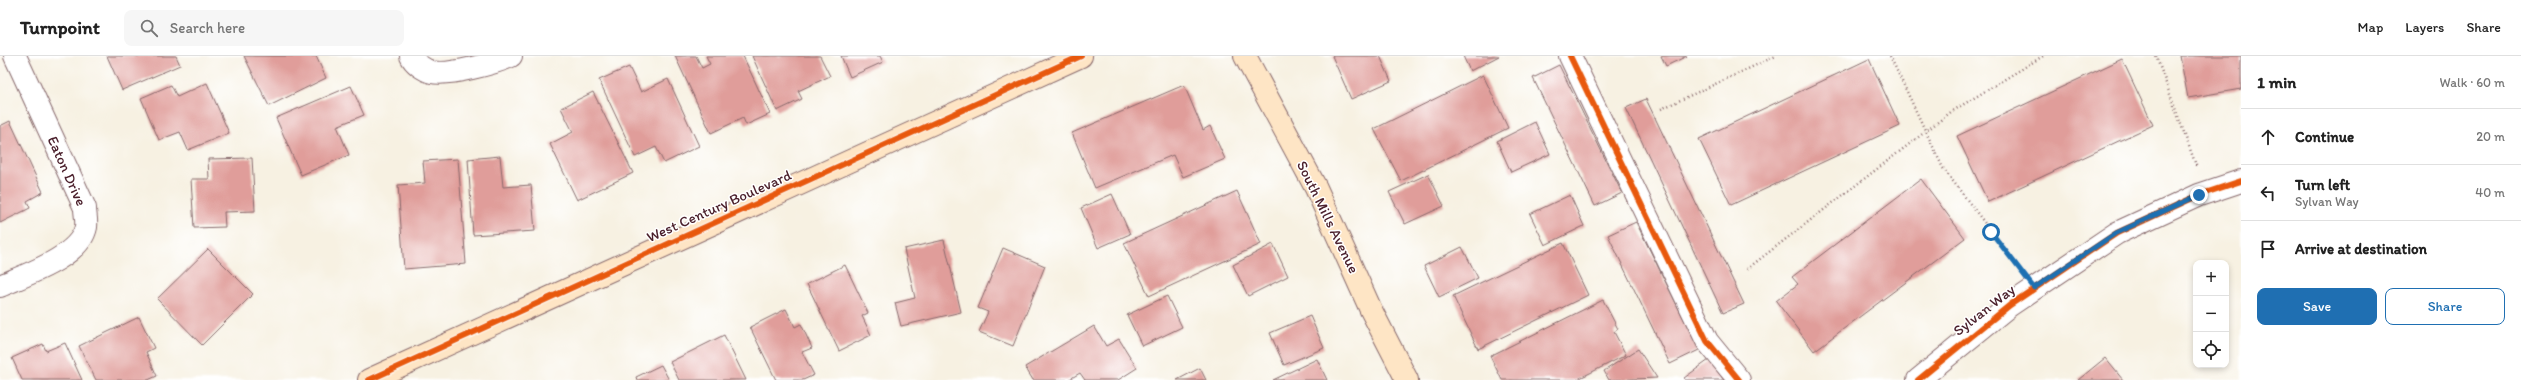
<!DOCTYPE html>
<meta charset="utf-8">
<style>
:root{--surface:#fff;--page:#f6f6f6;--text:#222;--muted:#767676;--line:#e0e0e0;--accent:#1f6fb2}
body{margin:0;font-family:Itim,sans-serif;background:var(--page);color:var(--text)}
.controls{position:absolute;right:12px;bottom:12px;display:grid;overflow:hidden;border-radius:8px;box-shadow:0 2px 6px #0003}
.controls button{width:36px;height:36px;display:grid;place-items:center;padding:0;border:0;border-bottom:1px solid var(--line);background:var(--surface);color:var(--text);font:20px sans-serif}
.stop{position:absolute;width:12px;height:12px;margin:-9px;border:3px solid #1f6fb2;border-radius:50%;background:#fff}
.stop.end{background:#1f6fb2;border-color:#fff;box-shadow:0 1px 4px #0008}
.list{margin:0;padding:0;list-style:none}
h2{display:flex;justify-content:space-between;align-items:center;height:52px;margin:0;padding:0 16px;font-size:17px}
h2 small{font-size:13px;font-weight:400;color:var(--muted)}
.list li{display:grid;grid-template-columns:26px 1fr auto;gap:12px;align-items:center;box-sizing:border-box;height:56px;padding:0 16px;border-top:1px solid var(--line)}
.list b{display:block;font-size:15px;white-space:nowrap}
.list p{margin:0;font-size:13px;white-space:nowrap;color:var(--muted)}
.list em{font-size:13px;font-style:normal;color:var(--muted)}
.actions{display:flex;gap:8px;padding:12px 16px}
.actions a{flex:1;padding:9px 0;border:1px solid var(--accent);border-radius:8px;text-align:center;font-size:14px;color:var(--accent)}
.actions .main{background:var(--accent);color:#fff}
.icon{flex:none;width:22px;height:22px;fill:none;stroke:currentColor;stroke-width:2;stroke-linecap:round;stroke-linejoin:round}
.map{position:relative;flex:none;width:2241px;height:324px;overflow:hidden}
header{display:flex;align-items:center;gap:24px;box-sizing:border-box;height:56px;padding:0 20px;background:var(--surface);border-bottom:1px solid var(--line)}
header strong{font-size:19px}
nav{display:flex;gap:22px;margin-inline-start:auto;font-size:14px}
.search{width:280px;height:36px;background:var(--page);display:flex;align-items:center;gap:10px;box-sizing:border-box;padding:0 14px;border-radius:8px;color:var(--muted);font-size:15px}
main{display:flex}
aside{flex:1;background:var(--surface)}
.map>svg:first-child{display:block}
.building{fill:#e09d9a}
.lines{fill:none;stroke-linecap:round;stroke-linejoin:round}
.street-casing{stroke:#87686b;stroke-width:24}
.secondary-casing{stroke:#87686b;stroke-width:24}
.path{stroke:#87686b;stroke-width:2.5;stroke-dasharray:1 3;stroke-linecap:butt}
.street{stroke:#fff;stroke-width:22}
.secondary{stroke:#fee5c5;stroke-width:22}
.cycleway-casing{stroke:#fff;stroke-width:8}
.cycleway{stroke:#e8590c;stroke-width:6}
.route{stroke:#1f6fb2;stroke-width:5}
.labels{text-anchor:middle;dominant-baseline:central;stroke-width:3;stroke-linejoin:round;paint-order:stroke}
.street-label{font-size:15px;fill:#4a1f2b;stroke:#fff}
</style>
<header>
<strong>Turnpoint</strong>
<div class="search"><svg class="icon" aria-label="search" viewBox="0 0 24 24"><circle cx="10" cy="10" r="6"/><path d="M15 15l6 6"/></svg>Search here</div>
<nav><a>Map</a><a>Layers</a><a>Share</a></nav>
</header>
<main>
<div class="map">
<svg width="2241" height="324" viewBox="0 0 2241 324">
<rect width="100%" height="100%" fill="#fff"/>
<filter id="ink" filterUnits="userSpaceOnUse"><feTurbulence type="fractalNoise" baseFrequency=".025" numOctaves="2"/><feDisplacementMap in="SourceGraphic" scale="8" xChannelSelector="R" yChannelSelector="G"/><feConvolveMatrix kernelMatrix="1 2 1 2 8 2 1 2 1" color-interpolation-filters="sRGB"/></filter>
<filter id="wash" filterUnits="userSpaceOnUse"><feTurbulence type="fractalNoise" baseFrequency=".012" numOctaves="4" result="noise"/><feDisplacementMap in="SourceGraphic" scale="16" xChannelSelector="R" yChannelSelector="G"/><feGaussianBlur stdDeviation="0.9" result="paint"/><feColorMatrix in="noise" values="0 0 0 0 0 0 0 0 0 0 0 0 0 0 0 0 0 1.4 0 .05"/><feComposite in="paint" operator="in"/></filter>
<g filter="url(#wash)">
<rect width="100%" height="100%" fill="#f7f1e2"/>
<g id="blocks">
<g class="building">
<polygon points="107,0 176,0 180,9 122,34"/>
<polygon points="244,0 316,0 326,22 269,50"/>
<polygon points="675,0 696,0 702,12 710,8 706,0 743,0 770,58 746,69 743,62 711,77"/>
<polygon points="752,0 820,0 830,20 798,35 802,43 777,55"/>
<polygon points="841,0 880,0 883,6 850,21"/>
<polygon points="1332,0 1380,0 1391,25 1351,43"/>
<polygon points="1463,0 1499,0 1470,15"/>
<polygon points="1661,0 1687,0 1666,10"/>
<polygon points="2180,0 2241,0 2241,33 2188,42"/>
<polygon points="1869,3 1900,70 1731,149 1699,83"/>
<polygon points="2122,3 2153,69 1988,146 1957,80"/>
<polygon points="1559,9 1622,137 1595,150 1533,22"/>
<polygon points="629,11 641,36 668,23 699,90 664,107 656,91 635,101 599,24"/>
<polygon points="1483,19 1508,72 1401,125 1374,73"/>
<polygon points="207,27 229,77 188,94 180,76 159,84 141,42 171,29 177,41"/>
<polygon points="1184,29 1203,74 1210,70 1225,103 1183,121 1173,99 1095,132 1072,77"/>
<polygon points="351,30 364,59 337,70 349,99 301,119 276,62"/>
<polygon points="593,36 633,117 577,144 550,88 573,76 561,52"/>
<polygon points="1646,43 1744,248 1723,257 1626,52"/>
<polygon points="10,65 43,136 27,145 30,152 0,167 0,70"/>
<polygon points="1535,66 1550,98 1511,116 1497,85"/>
<polygon points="500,100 503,131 531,129 535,175 473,179 468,103"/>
<polygon points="252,102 255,155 224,156 225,171 194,172 191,123 209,123 208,103"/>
<polygon points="458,103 466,208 404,213 398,129 425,127 423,105"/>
<polygon points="1428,118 1444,150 1405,168 1389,136"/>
<polygon points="1921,123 1965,182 1814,295 1776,245 1798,228 1792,221"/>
<polygon points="1237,135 1261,188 1149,240 1124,187"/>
<polygon points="1112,138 1130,178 1098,192 1081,152"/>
<polygon points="1570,139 1584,170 1545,189 1530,158"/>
<polygon points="1636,166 1699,294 1670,308 1608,179"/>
<polygon points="944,184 961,256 901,270 895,247 915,242 904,193"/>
<polygon points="1563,187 1588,239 1478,293 1453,240"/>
<polygon points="1273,188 1288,220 1248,240 1233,209"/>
<polygon points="1462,191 1478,222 1439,241 1424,210"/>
<polygon points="1003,192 1045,210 1013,290 979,276 988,256 978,252"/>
<polygon points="208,193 253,238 202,289 157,243"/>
<polygon points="845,209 868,257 862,260 871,279 839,295 807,228"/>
<polygon points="1167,240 1182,271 1142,290 1127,259"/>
<polygon points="1603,244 1618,273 1614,276 1626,299 1576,324 1502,324 1490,300"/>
<polygon points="786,253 795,271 801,268 812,292 802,296 814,319 803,324 776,324 750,271"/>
<polygon points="1310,260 1324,292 1284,309 1270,277"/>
<polygon points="139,261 154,292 146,296 157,320 148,324 96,324 79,290"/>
<polygon points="1094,270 1106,290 1119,283 1137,312 1118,324 1085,324 1080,317 1068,324 1033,324 1025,311"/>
<polygon points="724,279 746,324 679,324 670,306"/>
<polygon points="65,287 82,324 22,324 12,302 43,288 46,295"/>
<polygon points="1638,293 1657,322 1609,324 1604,315"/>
<polygon points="2105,302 2123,324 2078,324"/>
<polygon points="1317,303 1327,324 1273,324"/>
<polygon points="1709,304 1724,324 1685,324 1684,322"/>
<polygon points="661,309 669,324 637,324 636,321"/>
<polygon points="1200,312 1206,324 1177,324"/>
</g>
</g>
</g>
<g filter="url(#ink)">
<use href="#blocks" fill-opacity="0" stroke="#87686b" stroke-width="1"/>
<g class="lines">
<g class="street-casing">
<g id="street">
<path d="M411 0C414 7 424 14 432 16 448 20 496 7 511 0"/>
<polyline points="1570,0 1707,285 1739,324"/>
<path d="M0 230C25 219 80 201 86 171 87 165 85 158 85 152L15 0"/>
<polyline points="1918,324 2010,249 2117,177 2199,139 2241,125"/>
</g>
</g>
<g class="secondary-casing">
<g id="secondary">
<polyline points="1245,0 1316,132 1371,254 1407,324"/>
<polyline points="369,324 1081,0"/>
</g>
</g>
<g class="path">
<polyline points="1890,0 1943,112 2018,211"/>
<polyline points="2156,0 2197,112"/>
<polyline points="1661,53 1776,0"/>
<polyline points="1747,213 1951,56 2043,0"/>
</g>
<use href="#street" class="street"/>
<use href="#secondary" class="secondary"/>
<g class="cycleway-casing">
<g id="cycleway">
<polyline points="1570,0 1707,285 1739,324"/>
<polyline points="369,324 1081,0"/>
<polyline points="1918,324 2010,249 2117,177 2199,139 2241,125"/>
</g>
</g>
<use href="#cycleway" class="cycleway"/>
</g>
</g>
<g class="lines" filter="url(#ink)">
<polyline class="route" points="1991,176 2034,232 2116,177 2199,139"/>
</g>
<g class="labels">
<g class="street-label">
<text transform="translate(67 115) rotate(66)">Eaton Drive</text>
<text transform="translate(719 150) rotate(-24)">West Century Boulevard</text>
<text transform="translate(1328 161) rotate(64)">South Mills Avenue</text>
<text transform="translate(1984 254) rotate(-38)">Sylvan Way</text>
</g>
</g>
</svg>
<div class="controls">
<button>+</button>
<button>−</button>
<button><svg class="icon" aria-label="locate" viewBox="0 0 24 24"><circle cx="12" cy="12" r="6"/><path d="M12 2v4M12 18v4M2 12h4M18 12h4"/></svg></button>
</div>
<div class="stop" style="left:1991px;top:176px"></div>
<div class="stop end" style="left:2199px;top:139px"></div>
</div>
<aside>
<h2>1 min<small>Walk · 60 m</small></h2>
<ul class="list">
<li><svg class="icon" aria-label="ahead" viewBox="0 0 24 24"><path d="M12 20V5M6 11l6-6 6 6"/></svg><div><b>Continue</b></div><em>20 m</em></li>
<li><svg class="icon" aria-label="left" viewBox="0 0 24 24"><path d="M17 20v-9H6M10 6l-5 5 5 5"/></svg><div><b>Turn left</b><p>Sylvan Way</p></div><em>40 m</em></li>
<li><svg class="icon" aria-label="arrive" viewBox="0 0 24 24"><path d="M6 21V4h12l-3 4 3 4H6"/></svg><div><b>Arrive at destination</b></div></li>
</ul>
<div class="actions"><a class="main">Save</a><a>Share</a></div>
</aside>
</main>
